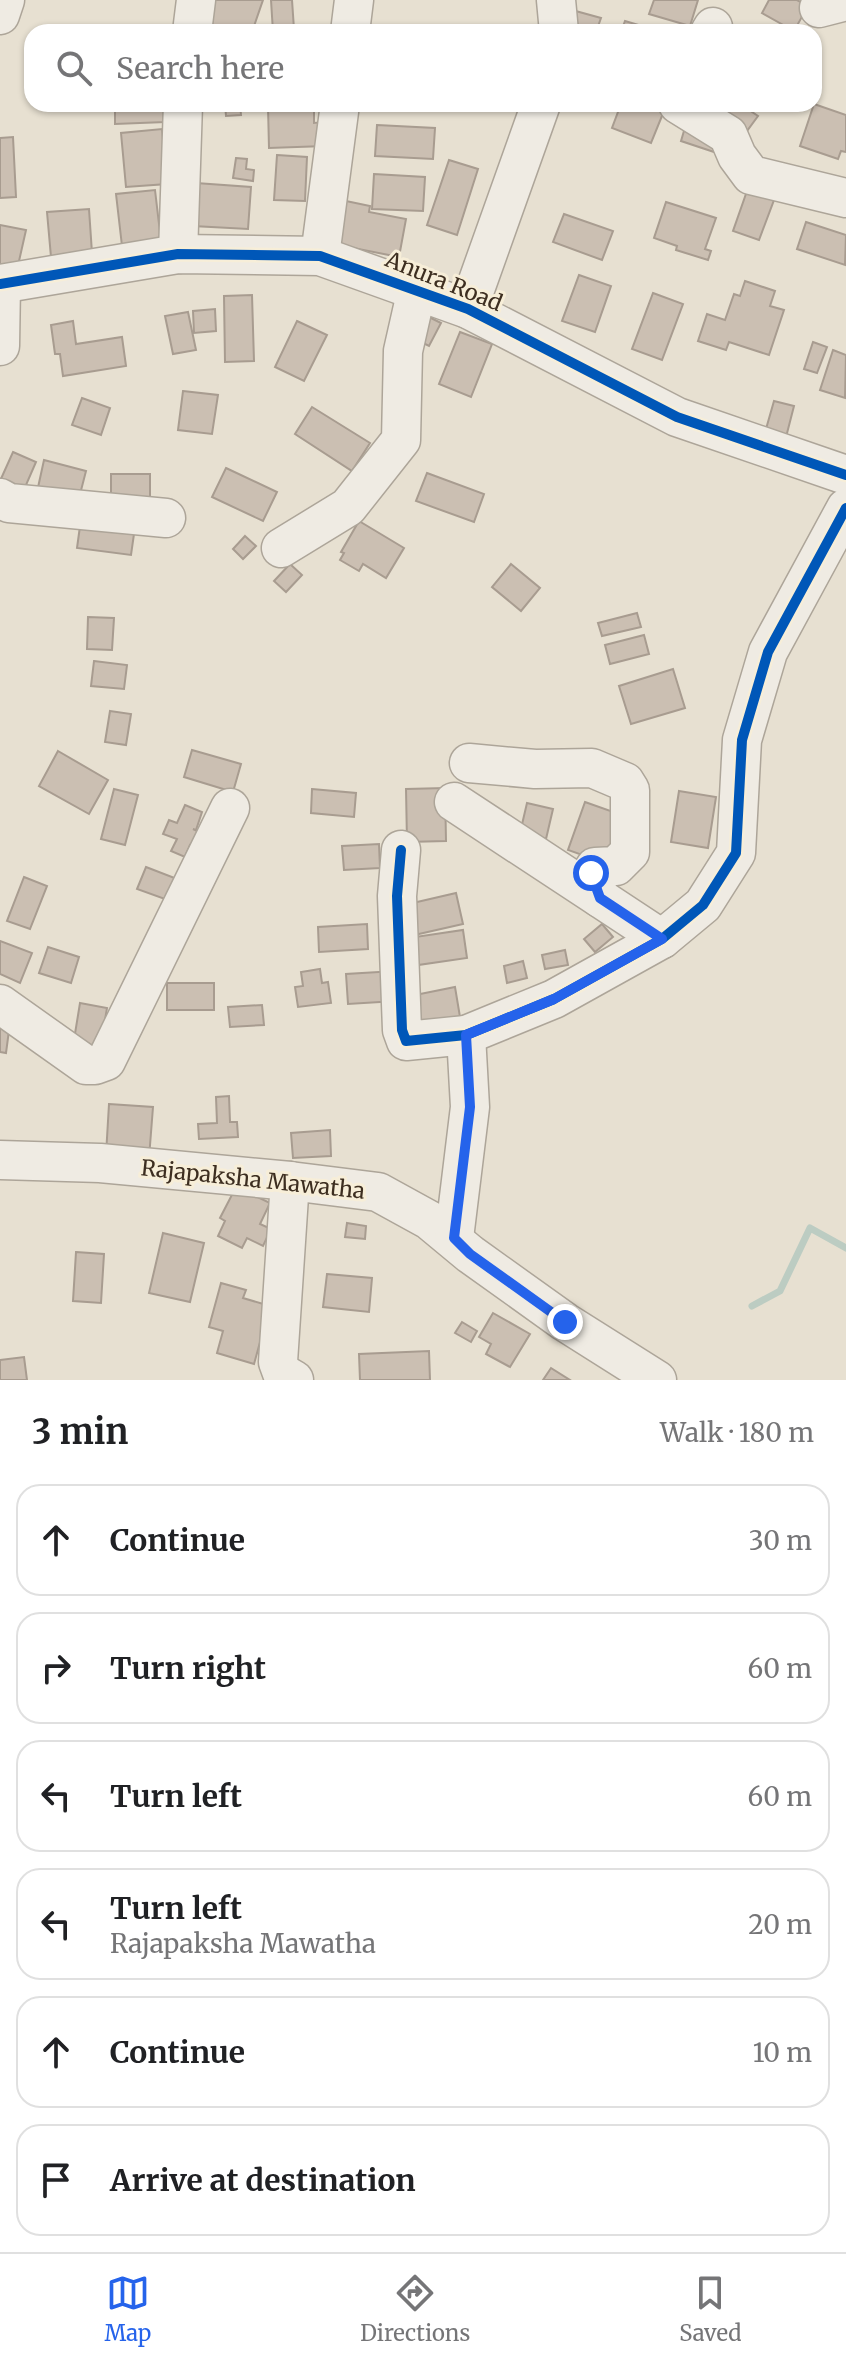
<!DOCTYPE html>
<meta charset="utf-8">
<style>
:root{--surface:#fff;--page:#f2f2f2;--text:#202124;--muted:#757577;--line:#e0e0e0;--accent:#2563eb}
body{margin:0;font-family:Merriweather,serif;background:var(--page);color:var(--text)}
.stop{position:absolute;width:24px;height:24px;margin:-18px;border:6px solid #2563eb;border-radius:50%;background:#fff}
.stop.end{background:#2563eb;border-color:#fff;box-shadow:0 2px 8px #0008}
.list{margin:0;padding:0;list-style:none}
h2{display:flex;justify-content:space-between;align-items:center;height:104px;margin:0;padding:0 32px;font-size:34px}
h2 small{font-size:26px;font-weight:400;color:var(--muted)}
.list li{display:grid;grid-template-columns:52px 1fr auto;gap:24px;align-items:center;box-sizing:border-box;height:112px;margin:0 16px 16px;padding:0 16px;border:2px solid var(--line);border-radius:24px}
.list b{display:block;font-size:30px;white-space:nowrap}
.list p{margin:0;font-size:26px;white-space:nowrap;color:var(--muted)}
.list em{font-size:26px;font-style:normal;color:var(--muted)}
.icon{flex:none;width:44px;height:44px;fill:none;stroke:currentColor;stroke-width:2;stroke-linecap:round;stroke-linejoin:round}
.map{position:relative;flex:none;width:846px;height:1380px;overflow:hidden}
.search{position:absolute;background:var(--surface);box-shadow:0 2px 6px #0004;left:24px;right:24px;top:24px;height:88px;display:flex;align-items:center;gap:20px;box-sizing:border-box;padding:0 28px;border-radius:24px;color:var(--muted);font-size:30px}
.sheet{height:872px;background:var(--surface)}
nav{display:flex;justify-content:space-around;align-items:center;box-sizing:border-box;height:112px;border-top:2px solid var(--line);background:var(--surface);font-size:22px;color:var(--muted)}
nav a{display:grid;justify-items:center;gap:4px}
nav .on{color:var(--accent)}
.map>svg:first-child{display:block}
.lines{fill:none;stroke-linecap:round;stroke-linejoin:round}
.stream{stroke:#bcccc2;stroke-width:7}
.building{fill:#cbbfb2;stroke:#a89c90;stroke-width:2}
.minor-casing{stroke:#ada599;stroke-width:41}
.minor{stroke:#efebe3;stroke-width:38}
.cycleway-casing{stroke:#f7eed8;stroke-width:15}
.cycleway{stroke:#0057b8;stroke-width:10}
.route{stroke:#2563eb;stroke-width:10}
.labels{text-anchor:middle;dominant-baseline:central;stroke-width:6;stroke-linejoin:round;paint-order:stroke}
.street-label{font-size:22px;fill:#3d2e20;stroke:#f7eed8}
</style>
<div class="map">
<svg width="846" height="1380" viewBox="0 0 846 1380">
<rect width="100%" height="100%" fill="#e7e0d1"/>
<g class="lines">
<polyline class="stream" points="752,1306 780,1291 810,1228 846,1248"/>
</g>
<g class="building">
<polygon points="209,0 263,0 252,32 242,32 224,26 222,31 201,23"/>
<polygon points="271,0 292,0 294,29 320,28 320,32 273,32"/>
<polygon points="654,0 698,0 690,26 649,14"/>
<polygon points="769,0 797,0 808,6 794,31 762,13"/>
<polygon points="572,10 601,18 596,32 568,26"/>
<polygon points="625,21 662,32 621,32"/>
<polygon points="115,104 164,104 165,122 115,124"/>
<polygon points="215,104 240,104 241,115 226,116 225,104"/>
<polygon points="386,104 436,104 436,111 386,108"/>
<polygon points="621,104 645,104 664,111 651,143 612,128"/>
<polygon points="717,104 740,104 758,116 744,135 712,112"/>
<polygon points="814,104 846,115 846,152 841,151 838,159 800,146"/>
<polygon points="304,105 305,110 314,110 314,123 324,122 325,146 269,148 268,107"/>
<polygon points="686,124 720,154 681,141"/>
<polygon points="377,125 435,128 433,159 375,156"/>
<polygon points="162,129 167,184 126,187 121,133"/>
<polygon points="13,137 16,197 0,198 0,138"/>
<polygon points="277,155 307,157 305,201 274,200"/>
<polygon points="236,158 247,159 246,169 254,170 253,181 233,178"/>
<polygon points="449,160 478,169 457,235 427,225"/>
<polygon points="374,174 425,177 423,211 372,209"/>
<polygon points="196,183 251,187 248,229 193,226"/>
<polygon points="155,190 161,241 122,246 116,194"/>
<polygon points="747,191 774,200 759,240 733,231"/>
<polygon points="346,201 370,206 369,212 406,219 399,257 338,245"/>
<polygon points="666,202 716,218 705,249 711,251 708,260 676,250 677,246 654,238"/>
<polygon points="89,209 92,253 51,257 47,212"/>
<polygon points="564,214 613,231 602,260 553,242"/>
<polygon points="806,222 846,235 845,265 797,249"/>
<polygon points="0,225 26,230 17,270 0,266"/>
<polygon points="579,275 611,286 595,332 562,321"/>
<polygon points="745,281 775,291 770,306 784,310 769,355 729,342 726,350 698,341 707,314 725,320 734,294 740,296"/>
<polygon points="653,293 683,304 662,360 632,349"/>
<polygon points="252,295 254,361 225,362 224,296"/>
<polygon points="215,309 216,331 194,333 193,311"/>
<polygon points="188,312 196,350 173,354 165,316"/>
<polygon points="427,316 441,323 429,346 415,339"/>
<polygon points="73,321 76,344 122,337 126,366 63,376 60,354 55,354 51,325"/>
<polygon points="297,321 327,335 304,381 275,367"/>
<polygon points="460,332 492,344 471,397 439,384"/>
<polygon points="813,342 827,347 817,373 804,369"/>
<polygon points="833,350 846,355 845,398 820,390"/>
<polygon points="183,391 218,395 212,434 178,430"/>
<polygon points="82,398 110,408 101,435 72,425"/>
<polygon points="774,401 794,406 785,441 764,436"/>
<polygon points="312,407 370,443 352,471 295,434"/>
<polygon points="13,452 36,462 23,492 0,481"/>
<polygon points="44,460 86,471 78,502 37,492"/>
<polygon points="226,468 277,492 263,521 212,497"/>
<polygon points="427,473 484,494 474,522 416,501"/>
<rect x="111" y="474" width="39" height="30"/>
<polygon points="81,519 135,527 131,555 77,548"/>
<polygon points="359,521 404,548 386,578 363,564 359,571 340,560 344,553 341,552"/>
<polygon points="245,536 256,546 243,559 233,549"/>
<polygon points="290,564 302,575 286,592 274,581"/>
<polygon points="511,564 540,588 521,611 492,587"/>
<polygon points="637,613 641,627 602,636 598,623"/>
<polygon points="88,617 114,618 112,650 87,649"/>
<polygon points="644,635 649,654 610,664 605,645"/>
<polygon points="94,661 127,665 124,689 91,686"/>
<polygon points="673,669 685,708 631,724 619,686"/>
<polygon points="110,711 131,714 126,745 105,742"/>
<polygon points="192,750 241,764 233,792 184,777"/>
<polygon points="58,751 108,780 89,814 39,786"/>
<polygon points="445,788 446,841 407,842 406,789"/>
<polygon points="114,789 138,795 125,845 101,839"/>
<polygon points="312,789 356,793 354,817 311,813"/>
<polygon points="679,791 716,797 708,848 671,842"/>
<polygon points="585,802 622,815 605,863 568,850"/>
<polygon points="527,803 553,809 546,839 520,833"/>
<polygon points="185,805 202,812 196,830 193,829 208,836 203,850 190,845 185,857 171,851 177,839 163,834 169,820 177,823"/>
<polygon points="379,844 380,868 344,870 342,846"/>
<polygon points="146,867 185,882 176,903 137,889"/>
<polygon points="24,877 47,886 30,929 7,921"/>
<polygon points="456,893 463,924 410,936 404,905"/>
<polygon points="367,924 368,949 319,952 318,927"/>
<polygon points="602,924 613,937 595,952 584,939"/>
<polygon points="463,930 467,958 418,965 415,937"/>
<polygon points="0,941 32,953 20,983 0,974"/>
<polygon points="48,947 79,957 71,983 39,973"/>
<polygon points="565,950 568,965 545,969 542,955"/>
<polygon points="523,961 527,978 507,983 504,966"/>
<polygon points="320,969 322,983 328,982 331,1003 298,1007 295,987 303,986 301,972"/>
<polygon points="395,971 396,1001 348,1004 346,974"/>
<rect x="167" y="983" width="47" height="27"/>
<polygon points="455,987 460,1017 420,1024 415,995"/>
<polygon points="80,1003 107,1008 100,1050 73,1046"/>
<polygon points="262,1005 264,1025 230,1027 228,1007"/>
<polygon points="0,1022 10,1023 6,1053 0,1052"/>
<polygon points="229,1096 230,1122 237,1122 238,1137 199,1139 198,1124 217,1123 216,1097"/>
<polygon points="109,1104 153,1107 149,1158 106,1155"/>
<polygon points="330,1130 331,1156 293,1158 291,1133"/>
<polygon points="236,1187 270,1203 260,1224 271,1229 263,1246 247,1238 242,1248 218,1236 225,1221 220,1218"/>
<polygon points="347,1223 366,1226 365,1239 345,1237"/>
<polygon points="163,1233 204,1243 190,1302 149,1293"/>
<polygon points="76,1252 104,1254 101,1303 73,1301"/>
<polygon points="327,1274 372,1278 369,1312 323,1307"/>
<polygon points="221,1283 246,1290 243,1298 270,1306 254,1364 217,1353 223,1331 209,1327"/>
<polygon points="493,1313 530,1334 510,1367 486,1354 491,1344 479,1337"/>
<polygon points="462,1322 477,1331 471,1342 455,1333"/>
<polygon points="429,1351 430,1380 360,1380 359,1354"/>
<polygon points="24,1357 27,1380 0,1380 0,1360"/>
<polygon points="551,1368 570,1380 543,1380"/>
</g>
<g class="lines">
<g class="minor-casing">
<g id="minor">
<polyline points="556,0 559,32"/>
<polyline points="819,8 846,1"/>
<polyline points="0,15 5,0"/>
<polyline points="192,32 196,0"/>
<polyline points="350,32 354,0"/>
<polyline points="710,32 713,27"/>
<polyline points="678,104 728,135 737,156 751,175 846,198"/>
<polyline points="178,254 183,104"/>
<polyline points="320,256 340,104"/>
<polyline points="0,284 178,254 320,256 468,309 677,417 846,475"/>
<polyline points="468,309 541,104"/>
<polyline points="0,346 1,284"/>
<polyline points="0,498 9,503 166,518"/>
<polyline points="281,548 348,507 401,440 403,351 417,289"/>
<polyline points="469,763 535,769 592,768 625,782 630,790 630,852 616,866 595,867 591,873 600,898"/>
<polyline points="454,802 662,939"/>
<polyline points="401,850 397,896 402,1030 406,1041 466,1035 554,999 662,939 703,905 736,853 742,740 768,652 846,508"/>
<polyline points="0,1004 86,1065 95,1065 106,1061 230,808"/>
<polyline points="0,1160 100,1163 290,1181 378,1192 429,1220 470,1254 565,1322 657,1380"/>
<polyline points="290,1181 278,1362 282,1373 294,1380"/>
<polyline points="454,1238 470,1107 466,1035"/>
</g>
</g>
<use href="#minor" class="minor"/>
<g class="cycleway-casing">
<g id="cycleway">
<polyline points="0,284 178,254 320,256 468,309 677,417 846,475"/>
<polyline points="401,850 397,896 402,1030 406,1041 466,1035 554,999 662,939 703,905 736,853 742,740 768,652 846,508"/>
</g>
</g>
<use href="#cycleway" class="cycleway"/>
</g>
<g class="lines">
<polyline class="route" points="565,1322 470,1254 454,1238 470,1107 466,1035 554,999 662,939 600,898 591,873"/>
</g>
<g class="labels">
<g class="street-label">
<text transform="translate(444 281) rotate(22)">Anura Road</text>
<text transform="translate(253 1179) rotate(6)">Rajapaksha Mawatha</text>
</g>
</g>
</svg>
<div class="stop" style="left:591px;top:873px"></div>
<div class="stop end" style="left:565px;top:1322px"></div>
<div class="search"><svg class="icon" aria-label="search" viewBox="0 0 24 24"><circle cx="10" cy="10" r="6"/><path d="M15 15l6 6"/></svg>Search here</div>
</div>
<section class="sheet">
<h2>3 min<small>Walk · 180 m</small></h2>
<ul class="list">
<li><svg class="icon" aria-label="ahead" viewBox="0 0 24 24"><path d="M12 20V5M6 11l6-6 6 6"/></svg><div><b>Continue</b></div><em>30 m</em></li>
<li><svg class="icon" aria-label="right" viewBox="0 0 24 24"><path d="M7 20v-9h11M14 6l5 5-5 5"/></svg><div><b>Turn right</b></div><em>60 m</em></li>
<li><svg class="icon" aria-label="left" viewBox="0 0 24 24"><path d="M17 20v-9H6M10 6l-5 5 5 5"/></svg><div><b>Turn left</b></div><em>60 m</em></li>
<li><svg class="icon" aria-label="left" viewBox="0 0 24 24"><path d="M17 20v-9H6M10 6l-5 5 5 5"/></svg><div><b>Turn left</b><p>Rajapaksha Mawatha</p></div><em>20 m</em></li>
<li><svg class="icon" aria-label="ahead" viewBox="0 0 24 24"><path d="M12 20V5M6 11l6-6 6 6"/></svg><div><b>Continue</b></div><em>10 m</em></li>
<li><svg class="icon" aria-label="arrive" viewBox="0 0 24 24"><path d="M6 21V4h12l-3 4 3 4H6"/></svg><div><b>Arrive at destination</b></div></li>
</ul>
</section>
<nav>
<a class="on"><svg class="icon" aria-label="map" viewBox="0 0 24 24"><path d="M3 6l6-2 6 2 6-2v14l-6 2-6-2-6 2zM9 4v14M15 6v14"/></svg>Map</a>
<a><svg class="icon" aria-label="directions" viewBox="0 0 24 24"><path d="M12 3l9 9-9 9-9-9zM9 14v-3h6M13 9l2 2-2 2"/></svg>Directions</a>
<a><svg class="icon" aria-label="saved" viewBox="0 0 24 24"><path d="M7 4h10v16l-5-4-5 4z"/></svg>Saved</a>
</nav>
